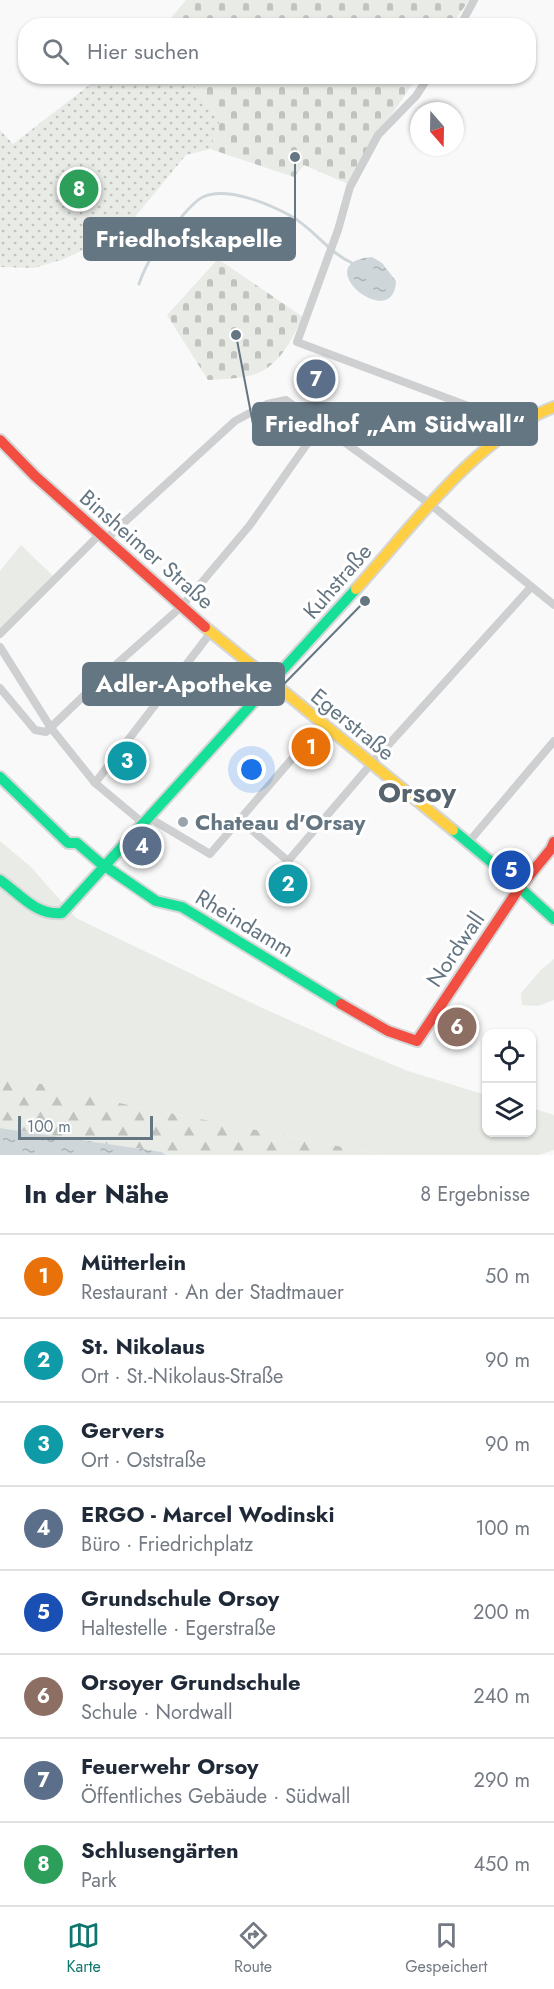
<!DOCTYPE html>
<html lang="de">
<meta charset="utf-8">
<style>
:root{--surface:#fff;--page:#f2f2f3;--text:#1f2937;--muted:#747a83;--line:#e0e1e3;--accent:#0f766e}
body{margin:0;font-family:Jost,sans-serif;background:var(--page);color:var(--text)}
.controls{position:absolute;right:18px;bottom:18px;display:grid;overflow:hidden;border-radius:12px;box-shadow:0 2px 4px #0004}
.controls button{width:54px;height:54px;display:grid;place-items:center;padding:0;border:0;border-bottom:2px solid var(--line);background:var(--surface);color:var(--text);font:30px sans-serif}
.compass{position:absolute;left:410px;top:102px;width:54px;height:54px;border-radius:50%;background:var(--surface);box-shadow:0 2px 4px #0004;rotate:160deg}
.scale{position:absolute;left:18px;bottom:15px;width:135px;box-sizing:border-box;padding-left:6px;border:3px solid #657683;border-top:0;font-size:16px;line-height:21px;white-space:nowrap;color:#657683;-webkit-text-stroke:4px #fff;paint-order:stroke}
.you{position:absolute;left:252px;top:770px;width:21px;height:21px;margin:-15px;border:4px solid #fff;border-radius:50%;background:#1a73e8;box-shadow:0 0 0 9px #1a73e833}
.badge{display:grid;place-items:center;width:39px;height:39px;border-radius:50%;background:var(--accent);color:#fff;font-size:20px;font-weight:700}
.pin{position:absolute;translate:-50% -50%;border:3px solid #fff;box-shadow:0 2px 6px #0006}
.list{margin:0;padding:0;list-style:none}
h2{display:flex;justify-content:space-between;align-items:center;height:78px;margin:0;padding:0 24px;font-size:26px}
h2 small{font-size:20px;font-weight:400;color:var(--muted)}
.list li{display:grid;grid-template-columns:39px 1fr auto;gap:18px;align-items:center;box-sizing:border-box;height:84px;padding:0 24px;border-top:2px solid var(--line)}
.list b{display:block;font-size:22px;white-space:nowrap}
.list p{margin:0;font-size:20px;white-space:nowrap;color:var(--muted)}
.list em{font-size:20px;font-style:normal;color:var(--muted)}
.icon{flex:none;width:33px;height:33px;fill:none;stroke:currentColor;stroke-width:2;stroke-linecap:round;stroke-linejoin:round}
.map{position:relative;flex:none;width:554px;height:1155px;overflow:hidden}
.search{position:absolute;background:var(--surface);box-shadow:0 2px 4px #0004;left:18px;right:18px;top:18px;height:66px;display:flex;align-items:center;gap:15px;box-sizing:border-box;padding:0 21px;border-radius:24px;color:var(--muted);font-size:22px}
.sheet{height:750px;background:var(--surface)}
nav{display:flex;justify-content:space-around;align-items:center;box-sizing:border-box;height:84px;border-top:2px solid var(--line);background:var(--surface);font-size:16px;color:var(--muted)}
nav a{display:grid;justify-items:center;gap:3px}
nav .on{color:var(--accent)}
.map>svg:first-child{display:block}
.green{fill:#e8ebe6}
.forest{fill:url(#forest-firs)}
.cemetery{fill:url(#cemetery-stones)}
.garden{fill:url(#garden-dots)}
.water{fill:url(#water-ripples)}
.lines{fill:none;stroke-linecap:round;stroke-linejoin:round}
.stream{stroke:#ced6d9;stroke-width:3}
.fast-casing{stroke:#d5d6d7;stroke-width:14}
.slow-casing{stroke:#d5d6d7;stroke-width:14}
.jam-casing{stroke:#d5d6d7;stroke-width:14}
.street{stroke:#cecfd0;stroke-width:8}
.fast{stroke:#16e098;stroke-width:10}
.slow{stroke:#ffcf43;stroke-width:10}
.jam{stroke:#f24e42;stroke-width:10}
.poi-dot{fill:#99a4ac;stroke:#fff;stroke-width:2}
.labels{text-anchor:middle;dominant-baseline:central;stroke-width:6;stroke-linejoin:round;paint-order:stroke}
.street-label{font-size:22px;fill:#657683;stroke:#fff}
.poi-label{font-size:22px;font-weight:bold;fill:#657683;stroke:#fff;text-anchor:start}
.district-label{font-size:28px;font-weight:bold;fill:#57646e;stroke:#fff}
.leader{fill:none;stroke:#657683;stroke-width:2}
.callout-dot{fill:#657683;stroke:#fff;stroke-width:2}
.callout{fill:#657683;stroke:#657683;stroke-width:2}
.callout-label{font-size:24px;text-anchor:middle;font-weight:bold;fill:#fff}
</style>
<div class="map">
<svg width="554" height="1155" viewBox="0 0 554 1155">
<defs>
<pattern id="forest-firs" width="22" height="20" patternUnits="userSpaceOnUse" patternTransform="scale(1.5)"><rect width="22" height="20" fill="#e8ebe6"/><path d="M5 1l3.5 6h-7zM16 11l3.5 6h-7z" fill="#c0c3c0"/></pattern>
<pattern id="cemetery-stones" width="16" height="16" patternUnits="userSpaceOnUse" patternTransform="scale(1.5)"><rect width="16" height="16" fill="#e8ebe6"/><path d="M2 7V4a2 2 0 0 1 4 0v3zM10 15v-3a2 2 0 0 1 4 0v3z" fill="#c0c3c0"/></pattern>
<pattern id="garden-dots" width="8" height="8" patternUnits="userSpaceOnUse" patternTransform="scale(1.5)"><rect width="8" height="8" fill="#e8ebe6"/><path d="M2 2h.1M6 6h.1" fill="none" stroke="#c0c3c0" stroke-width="1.8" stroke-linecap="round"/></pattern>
<pattern id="water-ripples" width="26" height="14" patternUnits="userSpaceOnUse" patternTransform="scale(1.5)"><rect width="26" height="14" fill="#ced6d9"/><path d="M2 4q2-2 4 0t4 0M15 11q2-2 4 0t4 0" fill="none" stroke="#abb2b5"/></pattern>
</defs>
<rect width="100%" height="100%" fill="#f9f9f9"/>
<g class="green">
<polygon points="21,545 53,576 0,630 0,571"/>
<polygon points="0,841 31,867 76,918 258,1006 345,1045 408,1071 486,1095 486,1132 532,1132 532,1108 554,1115 554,1150 539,1155 383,1155 124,1104 21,1079 0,1066"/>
<polygon points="554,959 554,1000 538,1006 522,1005 521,993 541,970"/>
</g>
<polygon class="forest" points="0,1066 21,1079 124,1104 383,1155 166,1155 162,1152 0,1128"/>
<g class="cemetery">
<polygon points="186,0 469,0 452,25 165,25"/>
<polygon points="187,77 417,77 369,149 348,184 304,165 294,177 210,149 220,120"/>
<path d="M218 259 303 317C293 336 283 359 264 370 249 379 225 379 208 380L167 315Z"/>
</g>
<polygon class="garden" points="101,76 187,77 220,120 210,149 186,155 130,223 101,236 83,250 64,259 34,268 0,267 0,130 13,144"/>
<g class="water">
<path d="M372 257 382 263 396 281C394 335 305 262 372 257Z"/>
<polygon points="0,1128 162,1152 166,1155 0,1155"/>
</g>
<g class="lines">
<path class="stream" d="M139 284C147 261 156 249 171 230 179 220 192 202 203 197 227 186 269 204 291 216 314 229 328 252 352 263"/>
<g class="fast-casing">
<g id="fast">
<polyline points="0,777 68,843 77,843 99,862 156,901 182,907 341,1004"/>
<polyline points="453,830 495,865 554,919"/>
<path d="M0 880C20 894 36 916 62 913L356 589"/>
</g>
</g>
<g class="slow-casing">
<g id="slow">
<path d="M356 589C411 528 476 437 554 407"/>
<polyline points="205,627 453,830"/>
</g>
</g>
<g class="jam-casing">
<g id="jam">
<polyline points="0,440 35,476 205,627"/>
<polyline points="341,1004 388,1031 417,1041 520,887 551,849 554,842"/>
</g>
</g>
<g class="street">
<polyline points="460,26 474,0"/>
<polyline points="429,76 416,96 378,135 350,187 338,230 297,342 495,416 512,430"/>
<polyline points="105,540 235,421 267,404 286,400 430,504 554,605"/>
<polyline points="0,634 99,535"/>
<polyline points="0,647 51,728 95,783 143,823"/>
<polyline points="0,688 35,730 46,732 120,661 181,607 250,525 321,424"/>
<polyline points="95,783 212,631"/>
<polyline points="148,817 210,854 322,724"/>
<polyline points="239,819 288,861 372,763 531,587"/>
<polyline points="467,844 554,741"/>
</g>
<use href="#fast" class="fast"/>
<use href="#slow" class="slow"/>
<use href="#jam" class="jam"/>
</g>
<circle class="poi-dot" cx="183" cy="822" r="6"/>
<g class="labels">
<g class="street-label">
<text transform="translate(147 549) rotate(41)">Binsheimer Straße</text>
<text transform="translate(337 581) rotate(-49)">Kuhstraße</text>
<text transform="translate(353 724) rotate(39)">Egerstraße</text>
<text transform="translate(245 923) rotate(31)">Rheindamm</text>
<text transform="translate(455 949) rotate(-56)">Nordwall</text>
</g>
<g class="poi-label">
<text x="195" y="822">Chateau d'Orsay</text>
</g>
<g class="district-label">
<text x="417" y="792">Orsoy</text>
</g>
</g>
<path class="leader" d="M295 157L295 239M236 335L253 424M365 601L284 684"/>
<g class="callout-dot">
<circle cx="295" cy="157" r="6"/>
<circle cx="236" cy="335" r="6"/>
<circle cx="365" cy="601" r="6"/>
</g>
<g class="callout">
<rect x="84" y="218" width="211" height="42" rx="6"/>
<rect x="253" y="403" width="284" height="42" rx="6"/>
<rect x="83" y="663" width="201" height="42" rx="6"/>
</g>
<g class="callout-label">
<text x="189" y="247">Friedhofskapelle</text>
<text x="395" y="432">Friedhof „Am Südwall“</text>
<text x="184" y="692">Adler-Apotheke</text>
</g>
</svg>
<div class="controls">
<button><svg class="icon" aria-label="locate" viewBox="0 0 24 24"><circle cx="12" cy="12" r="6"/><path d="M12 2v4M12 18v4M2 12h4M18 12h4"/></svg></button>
<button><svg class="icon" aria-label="layers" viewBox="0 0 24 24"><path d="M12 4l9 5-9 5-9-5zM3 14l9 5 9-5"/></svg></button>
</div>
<svg class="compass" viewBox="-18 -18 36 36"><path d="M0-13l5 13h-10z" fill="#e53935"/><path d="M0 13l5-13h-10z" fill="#747a83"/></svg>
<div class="scale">100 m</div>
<div class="you"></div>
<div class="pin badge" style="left:311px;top:747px;background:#e8710a">1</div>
<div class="pin badge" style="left:288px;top:884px;background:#0f9aa8">2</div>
<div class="pin badge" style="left:127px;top:761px;background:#0f9aa8">3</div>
<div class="pin badge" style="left:142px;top:846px;background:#5c6f8a">4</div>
<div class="pin badge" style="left:511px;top:870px;background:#1a4fb4">5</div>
<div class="pin badge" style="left:457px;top:1027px;background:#8d6e63">6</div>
<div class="pin badge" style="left:316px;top:379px;background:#5c6f8a">7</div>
<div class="pin badge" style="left:79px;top:189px;background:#2e9e5b">8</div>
<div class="search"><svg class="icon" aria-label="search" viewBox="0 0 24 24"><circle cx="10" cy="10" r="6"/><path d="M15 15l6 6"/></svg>Hier suchen</div>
</div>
<section class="sheet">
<h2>In der Nähe<small>8 Ergebnisse</small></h2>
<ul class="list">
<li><span class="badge" style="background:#e8710a">1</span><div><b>Mütterlein</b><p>Restaurant · An der Stadtmauer</p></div><em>50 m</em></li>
<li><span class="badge" style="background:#0f9aa8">2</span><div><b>St. Nikolaus</b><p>Ort · St.-Nikolaus-Straße</p></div><em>90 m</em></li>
<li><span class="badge" style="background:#0f9aa8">3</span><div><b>Gervers</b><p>Ort · Oststraße</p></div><em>90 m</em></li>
<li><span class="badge" style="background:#5c6f8a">4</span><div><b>ERGO - Marcel Wodinski</b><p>Büro · Friedrichplatz</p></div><em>100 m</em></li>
<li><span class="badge" style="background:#1a4fb4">5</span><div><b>Grundschule Orsoy</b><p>Haltestelle · Egerstraße</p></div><em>200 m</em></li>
<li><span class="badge" style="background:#8d6e63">6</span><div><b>Orsoyer Grundschule</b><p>Schule · Nordwall</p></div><em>240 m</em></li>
<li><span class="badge" style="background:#5c6f8a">7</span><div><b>Feuerwehr Orsoy</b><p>Öffentliches Gebäude · Südwall</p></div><em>290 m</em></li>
<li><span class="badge" style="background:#2e9e5b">8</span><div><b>Schlusengärten</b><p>Park</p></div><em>450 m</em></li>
</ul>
</section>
<nav>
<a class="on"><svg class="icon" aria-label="map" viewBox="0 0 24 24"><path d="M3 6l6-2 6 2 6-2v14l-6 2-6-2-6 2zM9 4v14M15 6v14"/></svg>Karte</a>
<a><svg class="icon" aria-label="directions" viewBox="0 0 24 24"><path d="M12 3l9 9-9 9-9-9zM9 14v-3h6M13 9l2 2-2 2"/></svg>Route</a>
<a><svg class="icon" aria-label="saved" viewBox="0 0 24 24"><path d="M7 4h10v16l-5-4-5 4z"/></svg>Gespeichert</a>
</nav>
